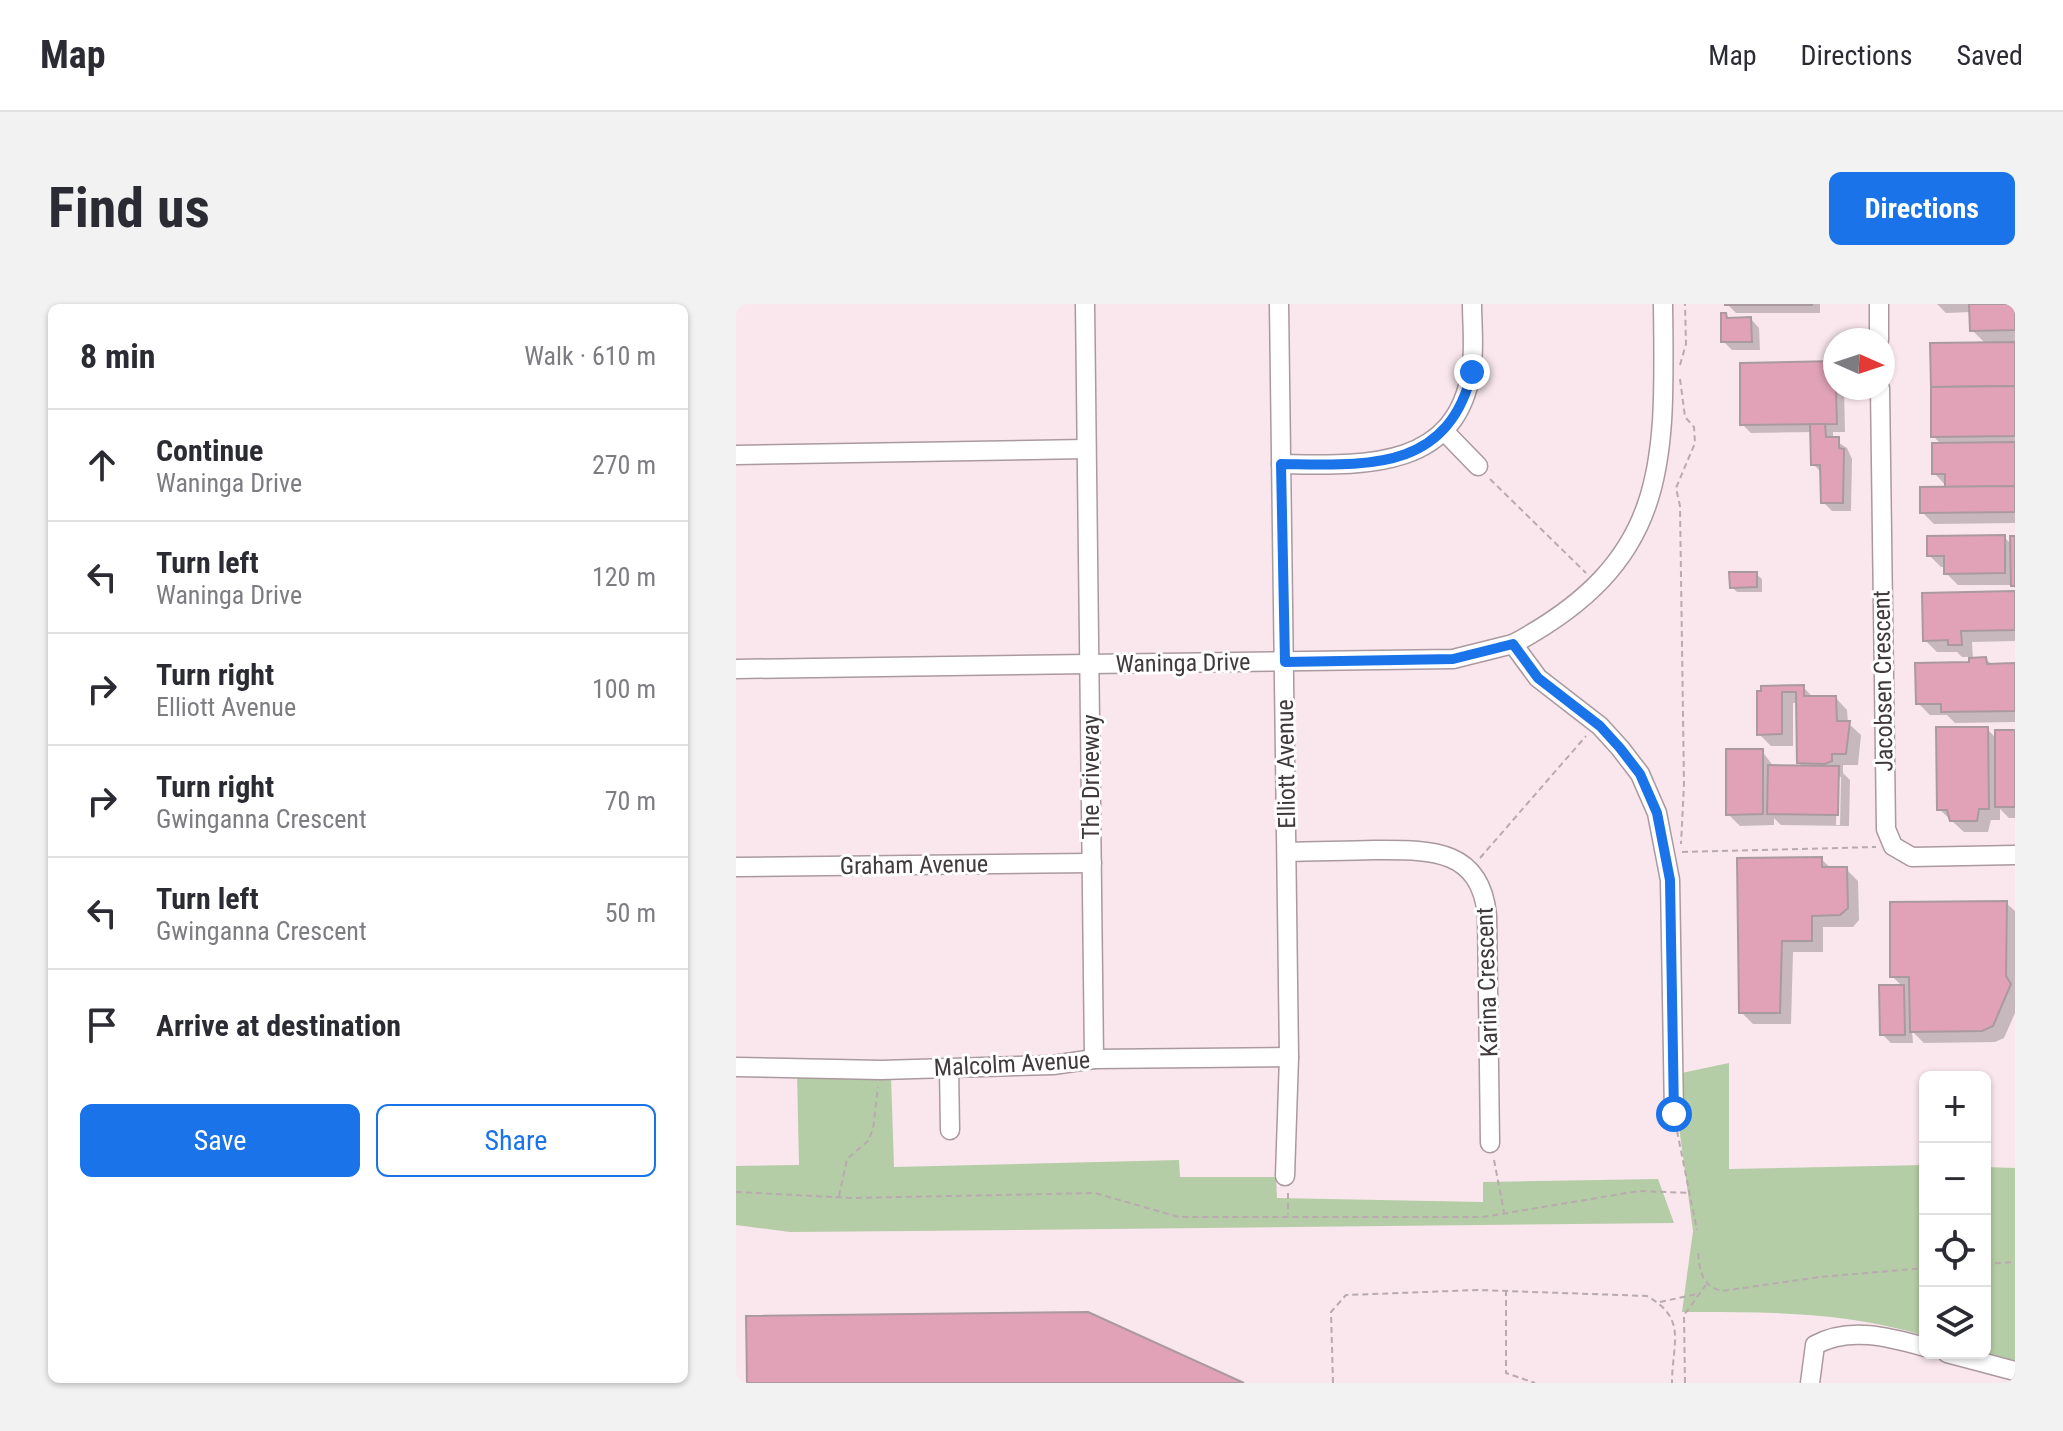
<!DOCTYPE html>
<meta charset="utf-8">
<style>
:root{--surface:#fff;--page:#f2f2f3;--text:#2b2b33;--muted:#7c7c81;--line:#e1e1e2;--accent:#1a73e8}
body{margin:0;font-family:"Roboto Condensed",sans-serif;background:var(--page);color:var(--text)}
.controls{position:absolute;right:24px;bottom:24px;display:grid;overflow:hidden;border-radius:12px;box-shadow:0 2px 6px #0004}
.controls button{width:72px;height:72px;display:grid;place-items:center;padding:0;border:0;border-bottom:2px solid var(--line);background:var(--surface);color:var(--text);font:40px sans-serif}
.compass{position:absolute;left:1087px;top:24px;width:72px;height:72px;border-radius:50%;background:var(--surface);box-shadow:0 2px 6px #0004;rotate:93deg}
.stop{position:absolute;width:24px;height:24px;margin:-18px;border:6px solid #1a73e8;border-radius:50%;background:#fff}
.stop.end{background:#1a73e8;border-color:#fff;box-shadow:0 2px 8px #0008}
.list{margin:0;padding:0;list-style:none}
h2{display:flex;justify-content:space-between;align-items:center;height:104px;margin:0;padding:0 32px;font-size:34px}
h2 small{font-size:26px;font-weight:400;color:var(--muted)}
.list li{display:grid;grid-template-columns:52px 1fr auto;gap:24px;align-items:center;box-sizing:border-box;height:112px;padding:0 32px;border-top:2px solid var(--line)}
.list b{display:block;font-size:30px;white-space:nowrap}
.list p{margin:0;font-size:26px;white-space:nowrap;color:var(--muted)}
.list em{font-size:26px;font-style:normal;color:var(--muted)}
.actions{display:flex;gap:16px;padding:24px 32px}
.actions a{flex:1;padding:18px 0;border:2px solid var(--accent);border-radius:12px;text-align:center;font-size:28px;color:var(--accent)}
.actions .main{background:var(--accent);color:#fff}
.icon{flex:none;width:44px;height:44px;fill:none;stroke:currentColor;stroke-width:2;stroke-linecap:round;stroke-linejoin:round}
.map{position:relative;flex:none;width:1279px;height:1079px;overflow:hidden;border-radius:12px}
header{display:flex;align-items:center;gap:48px;box-sizing:border-box;height:112px;padding:0 40px;background:var(--surface);border-bottom:2px solid var(--line)}
header strong{font-size:38px}
nav{display:flex;gap:44px;margin-inline-start:auto;font-size:28px}
.intro{display:flex;align-items:center;justify-content:space-between;box-sizing:border-box;height:192px;padding:0 48px}
h1{margin:0;font-size:56px}
.button{padding:20px 36px;border-radius:12px;background:var(--accent);color:#fff;font-size:28px;font-weight:700}
main{display:flex;gap:48px;padding:0 48px}
aside{flex:1;background:var(--surface);border-radius:12px;box-shadow:0 2px 6px #0004}
.map>svg:first-child{display:block}
.green{fill:#b5cda6}
.shadow{fill:#0003;fill-rule:evenodd}
.building{fill:#e1a2b8;stroke:#aa9a9f;stroke-width:2}
.lines{fill:none;stroke-linecap:round;stroke-linejoin:round}
.minor-casing{stroke:#aa999e;stroke-width:21}
.path{stroke:#b8aaae;stroke-width:2;stroke-dasharray:6 4;stroke-linecap:butt}
.minor{stroke:#fff;stroke-width:18}
.route{stroke:#1a73e8;stroke-width:10}
.labels{text-anchor:middle;dominant-baseline:central;stroke-width:6;stroke-linejoin:round;paint-order:stroke}
.street-label{font-size:24px;fill:#413a3c;stroke:#fff}
</style>
<header>
<strong>Map</strong>
<nav><a>Map</a><a>Directions</a><a>Saved</a></nav>
</header>
<div class="intro"><h1>Find us</h1><a class="button">Directions</a></div>
<main>
<aside>
<h2>8 min<small>Walk · 610 m</small></h2>
<ul class="list">
<li><svg class="icon" aria-label="ahead" viewBox="0 0 24 24"><path d="M12 20V5M6 11l6-6 6 6"/></svg><div><b>Continue</b><p>Waninga Drive</p></div><em>270 m</em></li>
<li><svg class="icon" aria-label="left" viewBox="0 0 24 24"><path d="M17 20v-9H6M10 6l-5 5 5 5"/></svg><div><b>Turn left</b><p>Waninga Drive</p></div><em>120 m</em></li>
<li><svg class="icon" aria-label="right" viewBox="0 0 24 24"><path d="M7 20v-9h11M14 6l5 5-5 5"/></svg><div><b>Turn right</b><p>Elliott Avenue</p></div><em>100 m</em></li>
<li><svg class="icon" aria-label="right" viewBox="0 0 24 24"><path d="M7 20v-9h11M14 6l5 5-5 5"/></svg><div><b>Turn right</b><p>Gwinganna Crescent</p></div><em>70 m</em></li>
<li><svg class="icon" aria-label="left" viewBox="0 0 24 24"><path d="M17 20v-9H6M10 6l-5 5 5 5"/></svg><div><b>Turn left</b><p>Gwinganna Crescent</p></div><em>50 m</em></li>
<li><svg class="icon" aria-label="arrive" viewBox="0 0 24 24"><path d="M6 21V4h12l-3 4 3 4H6"/></svg><div><b>Arrive at destination</b></div></li>
</ul>
<div class="actions"><a class="main">Save</a><a>Share</a></div>
</aside>
<div class="map">
<svg width="1279" height="1079" viewBox="0 0 1279 1079">
<rect width="100%" height="100%" fill="#f9e7ed"/>
<g class="green">
<path d="M993 759V865L1189 861V1032C1110 1007 1028 1008 946 1008L957 927 936 771Z"/>
<polygon points="61,768 155,772 158,863 443,856 444,873 540,873 541,894 747,898 747,878 922,875 938,919 175,927 54,928 0,921 0,862 63,861"/>
<polygon points="1249,863 1279,864 1279,1058 1244,1049 1249,1049"/>
</g>
<g class="shadow">
<polygon points="1084,0 1084,9 1000,9 991,0"/>
<polygon points="1201,0 1279,0 1279,219 1198,220 1186,208 1213,185 1198,169 1206,141 1197,132 1250,40 1236,26 1236,8 1210,9"/>
<polygon points="990,11 995,16 1015,15 1023,24 1024,46 996,46 987,37"/>
<polygon points="1099,84 1108,84 1109,128 1097,128 1097,135 1111,144 1116,155 1115,207 1096,207 1087,198 1087,170 1077,160 1076,128 1015,129 1006,120"/>
<polygon points="1268,233 1276,241 1279,234 1279,284 1276,281 1222,281 1210,269 1210,263 1205,263 1193,251"/>
<polygon points="1020,270 1026,275 1026,288 1001,288 996,283"/>
<polygon points="1279,289 1279,337 1236,338 1237,356 1250,355 1256,361 1279,361 1279,418 1219,419 1211,411 1194,411 1182,399 1235,360 1235,353 1226,353 1221,348 1201,348 1189,336"/>
<path d="M1067 383 1078 394H1100L1111 406 1112 419 1125 431 1122 461H1107V469L1114 476 1113 522 1045 521 1038 514V521L1004 522 992 510 1026 447 1038 463 1068 464 1063 459V399H1057V442H1035L1023 430V389ZM1101 473H1105L1104 521H1100Z"/>
<polygon points="1251,425 1261,435 1279,428 1279,514 1273,514 1264,505 1264,516 1255,516 1252,528 1228,528 1203,505"/>
<polygon points="1085,555 1096,565 1110,565 1122,577 1123,616 1117,623 1087,623 1087,648 1057,648 1055,720 1017,720 1005,708"/>
<polygon points="1270,599 1279,607 1279,709 1268,734 1259,738 1188,739 1176,727 1177,739 1155,739 1146,730 1167,683 1156,672"/>
</g>
<g class="building">
<rect x="989" y="0" width="87" height="1"/>
<polygon points="1233,0 1279,0 1279,26 1234,27"/>
<polygon points="985,9 990,9 991,14 1015,13 1016,38 985,38"/>
<polygon points="1279,38 1279,82 1195,83 1194,39"/>
<polygon points="1099,57 1101,120 1004,121 1004,59"/>
<polygon points="1279,82 1279,132 1195,133 1195,83"/>
<polygon points="1074,120 1089,120 1090,133 1103,133 1103,144 1108,145 1107,199 1085,199 1084,161 1075,161"/>
<polygon points="1279,138 1279,182 1209,183 1209,170 1196,170 1196,139"/>
<polygon points="1279,182 1279,208 1184,209 1184,183"/>
<polygon points="1269,231 1269,269 1208,270 1208,252 1191,252 1191,232"/>
<polygon points="1274,232 1279,232 1279,282 1275,282"/>
<polygon points="993,268 1021,268 1021,283 994,284"/>
<polygon points="1279,287 1279,326 1225,327 1226,341 1212,341 1212,336 1187,337 1186,289"/>
<polygon points="1250,353 1251,360 1279,359 1279,407 1205,408 1205,400 1180,400 1179,359 1233,358 1233,354"/>
<polygon points="1068,381 1068,392 1100,392 1101,417 1114,417 1110,450 1096,450 1096,457 1089,460 1061,459 1060,388 1046,388 1046,430 1021,431 1021,387 1025,387 1025,382"/>
<polygon points="1200,423 1252,423 1253,505 1243,505 1241,517 1214,517 1211,506 1201,506"/>
<rect x="1259" y="426" width="20" height="77"/>
<polygon points="990,445 1027,445 1027,510 990,511"/>
<polygon points="1032,461 1103,462 1102,511 1031,510"/>
<polygon points="1086,553 1086,563 1111,563 1112,604 1104,611 1076,612 1076,637 1046,637 1044,709 1003,709 1001,554"/>
<polygon points="1271,597 1270,672 1275,680 1257,722 1246,727 1174,728 1173,673 1154,673 1154,598"/>
<polygon points="1143,681 1168,681 1169,731 1144,731"/>
<polygon points="352,1008 508,1079 11,1079 10,1012"/>
</g>
<g class="lines">
<g class="minor-casing">
<g id="minor">
<polyline points="349,0 358,755"/>
<polyline points="543,0 553,753 549,872"/>
<polyline points="1143,0 1143,36"/>
<polyline points="1144,84 1150,525 1157,542 1176,553 1279,551"/>
<polyline points="708,127 742,162"/>
<polyline points="0,151 350,145"/>
<path d="M545 160C623 161 719 168 735 68 739 46 736 22 736 0"/>
<path d="M777 340C934 256 929 160 927 0"/>
<polyline points="0,365 717,355 777,340 802,374 864,422 884,444 904,470 921,509 934,576 938,810"/>
<path d="M551 548C580 547 609 547 638 546 692 546 744 543 751 611L754 839"/>
<polyline points="0,563 356,559"/>
<polyline points="0,763 145,766 317,761 358,755 553,753"/>
<polyline points="213,764 214,826"/>
<polyline points="1211,1049 1279,1067"/>
<path d="M1074 1079 1079 1041C1113 1022 1153 1033 1189 1043"/>
</g>
</g>
<g class="path">
<polyline points="944,61 950,40 949,0"/>
<polyline points="944,75 949,113 958,123 959,139 940,184 944,202 948,480 945,540"/>
<polyline points="754,175 850,269"/>
<polyline points="946,548 1140,543"/>
<polyline points="744,554 850,432"/>
<polyline points="941,827 961,926"/>
<polyline points="758,856 768,908"/>
<polyline points="0,888 117,894 359,889 443,913 747,913 903,887 954,889"/>
<polyline points="552,889 552,911"/>
<polyline points="103,892 111,855 132,837 137,825 142,783"/>
<path d="M962 949C964 968 966 982 986 987L1084 973 1189 964"/>
<polyline points="1249,960 1279,958"/>
<polyline points="770,986 770,1069 799,1079"/>
<polyline points="924,998 961,990"/>
<path d="M597 1079 595 1008 610 991 742 986 911 992C952 1015 936 1039 936 1079"/>
<polyline points="949,1079 948,1011 970,981"/>
</g>
<use href="#minor" class="minor"/>
</g>
<g class="lines">
<path class="route" d="M736 68C712 169 629 161 545 160L549 358 717 355 777 340 802 374 864 422 884 444 904 470 921 509 934 576 938 810"/>
</g>
<g class="labels">
<g class="street-label">
<text transform="translate(447 359) rotate(-1)">Waninga Drive</text>
<text transform="translate(1147 377) rotate(-91)">Jacobsen Crescent</text>
<text transform="translate(550 460) rotate(-91)">Elliott Avenue</text>
<text transform="translate(355 473) rotate(-90)">The Driveway</text>
<text transform="translate(178 561) rotate(-1)">Graham Avenue</text>
<text transform="translate(751 678) rotate(-92)">Karina Crescent</text>
<text transform="translate(276 760) rotate(-3)">Malcolm Avenue</text>
</g>
</g>
</svg>
<div class="controls">
<button>+</button>
<button>−</button>
<button><svg class="icon" aria-label="locate" viewBox="0 0 24 24"><circle cx="12" cy="12" r="6"/><path d="M12 2v4M12 18v4M2 12h4M18 12h4"/></svg></button>
<button><svg class="icon" aria-label="layers" viewBox="0 0 24 24"><path d="M12 4l9 5-9 5-9-5zM3 14l9 5 9-5"/></svg></button>
</div>
<svg class="compass" viewBox="-18 -18 36 36"><path d="M0-13l5 13h-10z" fill="#e53935"/><path d="M0 13l5-13h-10z" fill="#7c7c81"/></svg>
<div class="stop" style="left:938px;top:810px"></div>
<div class="stop end" style="left:736px;top:68px"></div>
</div>
</main>
